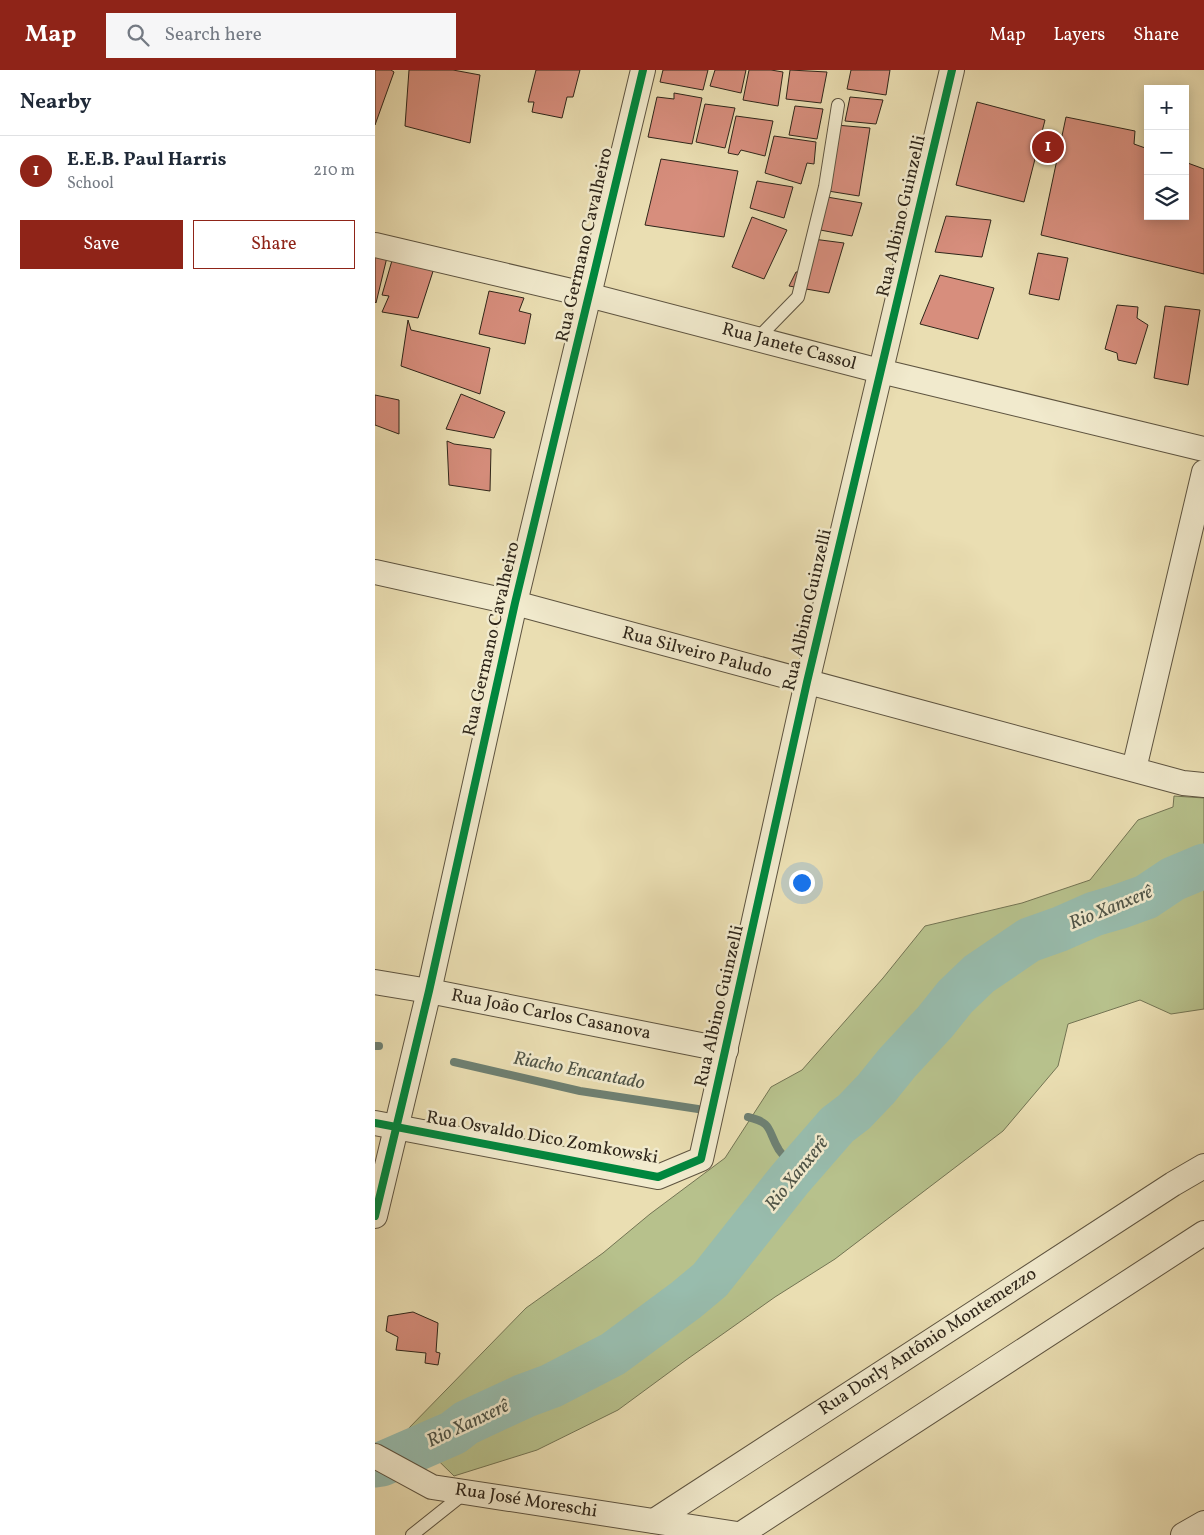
<!DOCTYPE html>
<meta charset="utf-8">
<style>
:root{--surface:#fff;--page:#f6f6f7;--text:#1f2937;--muted:#747a83;--line:#e0e1e3;--accent:#8f2418}
body{margin:0;font-family:Vollkorn,serif;background:var(--page);color:var(--text)}
.controls{position:absolute;right:15px;top:15px;display:grid;overflow:hidden;border-radius:0px;box-shadow:0 2px 12px #0003}
.controls button{width:45px;height:45px;display:grid;place-items:center;padding:0;border:0;border-bottom:1px solid var(--line);background:var(--surface);color:var(--text);font:25px sans-serif}
.you{position:absolute;left:426px;top:812px;width:18px;height:18px;margin:-12px;border:4px solid #fff;border-radius:50%;background:#1a73e8;box-shadow:0 0 0 8px #1a73e833}
.badge{display:grid;place-items:center;width:32px;height:32px;border-radius:50%;background:var(--accent);color:#fff;font-size:16px;font-weight:700}
.pin{position:absolute;translate:-50% -50%;border:2px solid #fff;box-shadow:0 1px 5px #0006}
.list{margin:0;padding:0;list-style:none}
h2{display:flex;justify-content:space-between;align-items:center;height:65px;margin:0;padding:0 20px;font-size:21px}
h2 small{font-size:16px;font-weight:400;color:var(--muted)}
.list li{display:grid;grid-template-columns:32px 1fr auto;gap:15px;align-items:center;box-sizing:border-box;height:70px;padding:0 20px;border-top:1px solid var(--line)}
.list b{display:block;font-size:19px;white-space:nowrap}
.list p{margin:0;font-size:16px;white-space:nowrap;color:var(--muted)}
.list em{font-size:16px;font-style:normal;color:var(--muted)}
.actions{display:flex;gap:10px;padding:15px 20px}
.actions a{flex:1;padding:11px 0;border:1px solid var(--accent);border-radius:0px;text-align:center;font-size:18px;color:var(--accent)}
.actions .main{background:var(--accent);color:#fff}
.icon{flex:none;width:28px;height:28px;fill:none;stroke:currentColor;stroke-width:2;stroke-linecap:round;stroke-linejoin:round}
.map{position:relative;flex:none;width:829px;height:1465px;overflow:hidden}
header{display:flex;align-items:center;gap:30px;box-sizing:border-box;height:70px;padding:0 25px;background:var(--accent);color:#fff}
header strong{font-size:24px}
nav{display:flex;gap:28px;margin-inline-start:auto;font-size:18px}
.search{width:350px;height:45px;background:var(--page);display:flex;align-items:center;gap:12px;box-sizing:border-box;padding:0 18px;border-radius:0px;color:var(--muted);font-size:19px}
main{display:flex}
aside{flex:1;background:var(--surface)}
.map>svg:first-child{display:block}
.green{fill:#b7c18c;stroke:#737453}
.lines{fill:none;stroke-linecap:round;stroke-linejoin:round}
.stream{stroke:#6e8072;stroke-width:8}
.river{stroke:#98bcad;stroke-width:45}
.building{fill:#d78e7d;stroke:#2f261a}
.lane-casing{stroke:#5e5440;stroke-width:14}
.street-casing{stroke:#5e5440;stroke-width:26}
.lane{stroke:#f1eacd;stroke-width:12}
.street{stroke:#f1eacd;stroke-width:24}
.cycleway-casing{stroke:#f1eacd;stroke-width:11}
.cycleway{stroke:#00873e;stroke-width:8}
.labels{text-anchor:middle;dominant-baseline:central;stroke-width:5;stroke-linejoin:round;paint-order:stroke}
.street-label{font-size:18px;fill:#2f261a;stroke:#f1eacd}
.water-label{font-size:19px;font-style:italic;fill:#4e5346;stroke:#f1eacd}
</style>
<header>
<strong>Map</strong>
<div class="search"><svg class="icon" aria-label="search" viewBox="0 0 24 24"><circle cx="10" cy="10" r="6"/><path d="M15 15l6 6"/></svg>Search here</div>
<nav><a>Map</a><a>Layers</a><a>Share</a></nav>
</header>
<main>
<aside>
<h2>Nearby<small></small></h2>
<ul class="list">
<li><span class="badge">1</span><div><b>E.E.B. Paul Harris</b><p>School</p></div><em>210 m</em></li>
</ul>
<div class="actions"><a class="main">Save</a><a>Share</a></div>
</aside>
<div class="map">
<svg width="829" height="1465" viewBox="0 0 829 1465">
<rect width="100%" height="100%" fill="#eadeb2"/>
<filter id="stains"><feTurbulence type="fractalNoise" baseFrequency=".004" numOctaves="4"/><feColorMatrix values="0 0 0 0 .2 0 0 0 0 .09 0 0 0 0 .02 0 0 0 .5 -.17"/></filter>
<radialGradient id="worn" r=".72"><stop offset=".6" stop-color="#630" stop-opacity="0"/><stop offset="1" stop-color="#630" stop-opacity=".3"/></radialGradient>
<polygon class="green" points="799,726 829,728 829,939 796,944 765,930 693,954 683,996 628,1061 460,1189 400,1227 311,1290 243,1340 162,1380 79,1406 32,1360 151,1238 228,1183 275,1144 350,1088 396,1017 427,1000 508,908 550,856 647,833 715,810 763,750 798,737"/>
<g class="lines">
<g class="stream">
<polyline points="0,976 4,976"/>
<polyline points="79,992 205,1021 323,1039"/>
<path d="M373 1047C399 1053 392 1061 404 1080 409 1087 416 1094 422 1101"/>
</g>
<polyline class="river" points="0,1395 7,1394 78,1363 91,1353 149,1326 176,1316 238,1284 261,1267 311,1230 335,1210 415,1109 462,1055 479,1042 501,1019 522,993 560,952 580,927 604,904 654,870 685,859 719,844 743,837 771,827 798,809 829,796"/>
</g>
<g class="building">
<polygon points="0,0 16,0 19,2 0,55"/>
<polygon points="34,0 78,0 105,5 95,73 30,56"/>
<polygon points="161,0 205,0 198,27 192,27 187,48 157,42 159,32 153,32"/>
<polygon points="288,0 333,0 328,20 285,12"/>
<polygon points="340,0 371,0 366,23 335,16"/>
<polygon points="374,0 396,0 408,2 403,36 368,30"/>
<polygon points="415,0 452,2 446,33 411,29"/>
<polygon points="476,0 515,0 511,25 472,19"/>
<polygon points="299,23 327,28 317,74 273,67 282,27 299,29"/>
<polygon points="475,27 508,30 501,54 470,51"/>
<polygon points="602,32 670,50 649,132 581,115"/>
<polygon points="330,34 360,38 350,78 321,72"/>
<polygon points="420,36 448,39 442,69 414,65"/>
<polygon points="361,46 398,51 390,86 366,80 363,85 353,83"/>
<polygon points="691,47 760,61 759,74 773,79 773,146 810,146 810,92 829,99 829,204 666,165"/>
<polygon points="461,55 495,58 484,126 453,121"/>
<polygon points="399,66 441,72 439,94 432,93 426,114 390,103"/>
<polygon points="286,89 363,101 349,167 270,155"/>
<polygon points="382,111 418,117 409,148 375,138"/>
<polygon points="452,127 487,133 477,166 440,159"/>
<polygon points="571,146 616,150 607,187 560,182"/>
<polygon points="377,147 412,160 389,209 357,197"/>
<polygon points="438,169 469,173 454,223 414,216 421,202 428,202"/>
<polygon points="0,181 13,183 1,233 0,232"/>
<polygon points="663,183 693,188 684,230 654,224"/>
<polygon points="18,187 60,195 43,248 7,242 14,226 7,225"/>
<polygon points="565,205 619,218 603,269 545,254"/>
<polygon points="114,221 149,228 144,241 156,244 150,274 104,264"/>
<polygon points="742,235 763,237 762,248 773,255 761,294 743,290 742,283 730,279"/>
<polygon points="790,236 825,240 813,315 779,308"/>
<polygon points="33,250 36,260 115,278 105,324 26,296"/>
<polygon points="86,324 130,342 119,368 71,359"/>
<polygon points="0,325 24,330 24,364 0,355"/>
<polygon points="72,371 79,374 116,379 115,421 74,415"/>
<polygon points="38,1242 63,1253 61,1282 65,1283 63,1295 50,1293 51,1283 21,1280 23,1267 11,1261 13,1246"/>
</g>
<g class="lines">
<g class="lane-casing">
<g id="lane">
<polyline points="382,269 423,227 450,117 463,35"/>
<polyline points="37,1465 91,1422"/>
</g>
</g>
<g class="street-casing">
<g id="street">
<polyline points="0,175 213,225 505,301 829,379"/>
<polyline points="0,502 140,533 808,713 829,715"/>
<polyline points="759,699 829,402"/>
<polyline points="0,912 54,921 351,980"/>
<polyline points="0,1053 283,1107 326,1089 432,612 577,0"/>
<polyline points="0,1146 54,921 140,533 268,0"/>
<polyline points="0,1386 57,1417 369,1465"/>
<polyline points="279,1451 798,1114 829,1096"/>
<polyline points="366,1464 829,1163"/>
<polyline points="808,1465 829,1453"/>
</g>
</g>
<use href="#lane" class="lane"/>
<use href="#street" class="street"/>
<g class="cycleway-casing">
<g id="cycleway">
<polyline points="0,1053 283,1107 326,1089 432,612 577,0"/>
<polyline points="0,1146 54,921 140,533 268,0"/>
</g>
</g>
<use href="#cycleway" class="cycleway"/>
</g>
<g class="labels">
<g class="street-label">
<text transform="translate(527 146) rotate(-77)">Rua Albino Guinzelli</text>
<text transform="translate(210 175) rotate(-77)">Rua Germano Cavalheiro</text>
<text transform="translate(414 277) rotate(15)">Rua Janete Cassol</text>
<text transform="translate(433 540) rotate(-77)">Rua Albino Guinzelli</text>
<text transform="translate(117 569) rotate(-77)">Rua Germano Cavalheiro</text>
<text transform="translate(322 583) rotate(15)">Rua Silveiro Paludo</text>
<text transform="translate(345 936) rotate(-77)">Rua Albino Guinzelli</text>
<text transform="translate(176 945) rotate(11)">Rua João Carlos Casanova</text>
<text transform="translate(167 1068) rotate(10)">Rua Osvaldo Dico Zomkowski</text>
<text transform="translate(553 1272) rotate(-33)">Rua Dorly Antônio Montemezzo</text>
<text transform="translate(151 1431) rotate(9)">Rua José Moreschi</text>
</g>
<g class="water-label">
<text transform="translate(736 838) rotate(-22)">Rio Xanxerê</text>
<text transform="translate(204 1001) rotate(11)">Riacho Encantado</text>
<text transform="translate(422 1104) rotate(-51)">Rio Xanxerê</text>
<text transform="translate(93 1354) rotate(-25)">Rio Xanxerê</text>
</g>
</g>
<rect width="100%" height="100%" filter="url(#stains)"/>
<rect width="100%" height="100%" fill="url(#worn)"/>
</svg>
<div class="controls">
<button>+</button>
<button>−</button>
<button><svg class="icon" aria-label="layers" viewBox="0 0 24 24"><path d="M12 4l9 5-9 5-9-5zM3 14l9 5 9-5"/></svg></button>
</div>
<div class="you"></div>
<div class="pin badge" style="left:673px;top:77px">1</div>
</div>
</main>
